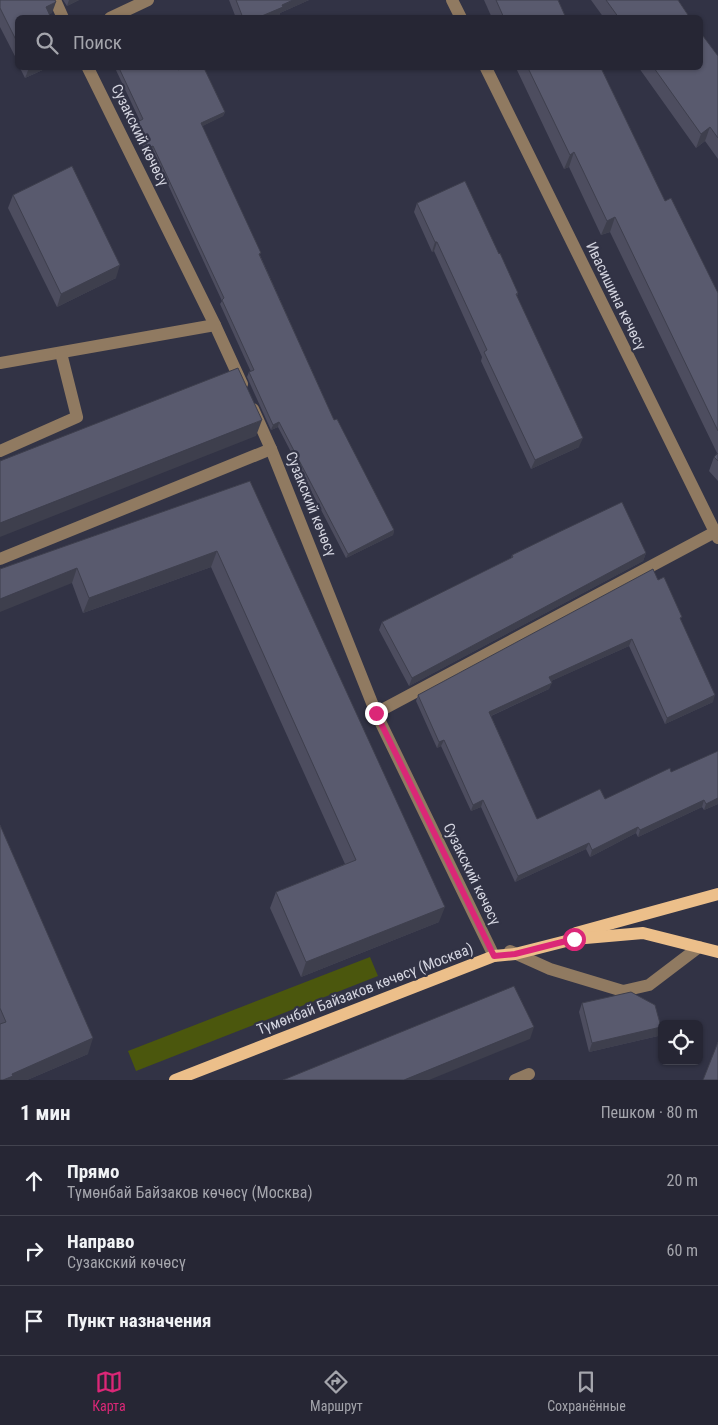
<!DOCTYPE html>
<html lang="ru">
<meta charset="utf-8">
<style>
:root{--surface:#262634;--page:#323240;--text:#f1f3f6;--muted:#a4a5ac;--line:#42434f;--accent:#db2777}
body{margin:0;font-family:"Roboto Condensed",sans-serif;background:var(--page);color:var(--text)}
.controls{position:absolute;right:15px;bottom:15px;display:grid;overflow:hidden;border-radius:8px;box-shadow:0 1px 4px #0004}
.controls button{width:45px;height:45px;display:grid;place-items:center;padding:0;border:0;border-bottom:1px solid var(--line);background:var(--surface);color:var(--text);font:25px sans-serif}
.stop{position:absolute;width:15px;height:15px;margin:-11px;border:4px solid #db2777;border-radius:50%;background:#fff}
.stop.end{background:#db2777;border-color:#fff;box-shadow:0 1px 5px #0008}
.list{margin:0;padding:0;list-style:none}
h2{display:flex;justify-content:space-between;align-items:center;height:65px;margin:0;padding:0 20px;font-size:21px}
h2 small{font-size:16px;font-weight:400;color:var(--muted)}
.list li{display:grid;grid-template-columns:32px 1fr auto;gap:15px;align-items:center;box-sizing:border-box;height:70px;padding:0 20px;border-top:1px solid var(--line)}
.list b{display:block;font-size:19px;white-space:nowrap}
.list p{margin:0;font-size:16px;white-space:nowrap;color:var(--muted)}
.list em{font-size:16px;font-style:normal;color:var(--muted)}
.icon{flex:none;width:28px;height:28px;fill:none;stroke:currentColor;stroke-width:2;stroke-linecap:round;stroke-linejoin:round}
.map{position:relative;flex:none;width:718px;height:1080px;overflow:hidden}
.search{position:absolute;background:var(--surface);box-shadow:0 1px 4px #0004;left:15px;right:15px;top:15px;height:55px;display:flex;align-items:center;gap:12px;box-sizing:border-box;padding:0 18px;border-radius:8px;color:var(--muted);font-size:19px}
.sheet{height:275px;background:var(--surface)}
nav{display:flex;justify-content:space-around;align-items:center;box-sizing:border-box;height:70px;border-top:1px solid var(--line);background:var(--surface);font-size:14px;color:var(--muted)}
nav a{display:grid;justify-items:center;gap:2px}
nav .on{color:var(--accent)}
.map>svg:first-child{display:block}
.green{fill:#4b570d}
.lines{fill:none;stroke-linecap:round;stroke-linejoin:round}
.minor{stroke:#907a61;stroke-width:12}
.major{stroke:#ecbf8a;stroke-width:12}
.wall{fill:#4d4d5f}
.shaded-wall{fill:#3e3f4d}
.building{fill:#595a6e;stroke:#3e3f4d}
.route{stroke:#db2777;stroke-width:6}
.labels{text-anchor:middle;dominant-baseline:central;stroke-width:4.5;stroke-linejoin:round;paint-order:stroke}
.street-label{font-size:15px;fill:#d4d5e0;stroke:#323345}
</style>
<div class="map">
<svg width="718" height="1080" viewBox="0 0 718 1080">
<rect width="100%" height="100%" fill="#323345"/>
<polygon class="green" points="370,957 378,976 136,1071 128,1051"/>
<g class="lines">
<g class="minor">
<polyline points="55,0 63,18"/>
<polyline points="452,0 461,18"/>
<polyline points="110,18 148,0"/>
<polyline points="88,68 215,325 242,384"/>
<polyline points="486,68 718,538"/>
<polyline points="0,363 215,325"/>
<polyline points="253,409 271,449 376,713 494,956"/>
<polyline points="0,451 77,417 61,353"/>
<polyline points="0,559 271,449"/>
<polyline points="376,713 715,532"/>
<polyline points="510,951 550,969 623,991 649,985 699,947"/>
<polyline points="515,1080 529,1074"/>
</g>
<g class="major">
<polyline points="576,933 718,894"/>
<polyline points="175,1080 494,956 515,954 574,939 643,933 718,952"/>
</g>
</g>
<g class="wall">
<polygon points="0,0 52,13 18,18 18,62 0,27"/>
<polygon points="63,0 79,0 67,6"/>
<polygon points="229,0 309,0 280,13 279,16 275,18 236,18"/>
<polygon points="484,0 558,0 566,18 492,18"/>
<polygon points="591,0 678,0 690,18 604,18"/>
<polygon points="718,56 718,159 705,141 696,148 639,68 700,68"/>
<polygon points="20,68 47,68 25,78"/>
<polygon points="115,68 177,68 178,70 225,112 223,116 202,126 334,420 394,530 393,535 346,558 278,427 271,430 247,377 249,372 251,372 220,304 222,301 152,150 146,153 134,128 136,123 140,121"/>
<polygon points="516,68 601,68 665,201 718,293 718,481 709,471 714,457 717,453 610,232 601,235 569,167 564,169"/>
<polygon points="13,195 116,278 57,307 8,208"/>
<polygon points="417,203 499,254 518,293 517,296 579,447 531,469 481,361 482,357 434,251 432,252 414,212"/>
<polygon points="250,481 439,922 301,977 270,908 276,892 345,864 211,567 83,613 72,583 0,569"/>
<polygon points="646,553 643,561 409,686 379,630 382,622 511,558 512,555"/>
<polygon points="658,580 681,620 713,702 665,724 629,646 551,681 549,689 491,716 537,819 605,799 671,772 718,804 704,810 702,807 638,837 636,833 590,857 586,849 515,882 481,807 471,811 441,746 437,748 416,701 418,695"/>
<polygon points="0,825 88,1054 27,1080 0,1080"/>
<polygon points="582,1003 661,1027 658,1036 589,1052 579,1012"/>
</g>
<g class="shaded-wall">
<polygon points="69,0 79,0 67,6"/>
<polygon points="293,0 309,0 280,13 279,16 275,18 257,18"/>
<polygon points="56,2 52,13 43,18 46,7"/>
<polygon points="29,68 47,68 25,78"/>
<polygon points="225,112 223,116 199,128 201,123"/>
<polygon points="710,127 705,141 696,148 701,134"/>
<polygon points="153,146 152,150 146,153 148,148"/>
<polygon points="574,152 569,167 564,169 570,155"/>
<polygon points="615,217 610,232 601,235 607,221"/>
<polygon points="435,242 437,242 434,251 432,252"/>
<polygon points="120,265 116,278 57,307 61,294"/>
<polygon points="262,420 256,436 0,537 0,523"/>
<polygon points="279,422 278,427 271,430 273,425"/>
<polygon points="583,438 579,447 531,469 535,460"/>
<polygon points="394,530 393,535 346,558 348,554"/>
<polygon points="217,551 211,567 83,613 89,598"/>
<polygon points="646,553 643,561 409,686 412,678"/>
<polygon points="77,568 72,583 0,612 0,599"/>
<polygon points="632,639 629,646 547,683 549,677"/>
<polygon points="552,683 549,689 486,718 489,712"/>
<polygon points="715,695 713,702 665,724 667,718"/>
<polygon points="444,740 441,746 437,748 439,742"/>
<polygon points="718,798 718,804 704,810 706,804"/>
<polygon points="483,800 481,807 471,811 473,805"/>
<polygon points="704,800 702,807 638,837 640,830"/>
<polygon points="638,827 636,833 590,857 592,850"/>
<polygon points="589,843 586,849 515,882 518,876"/>
<polygon points="445,907 439,922 301,977 306,962"/>
<polygon points="534,1027 530,1039 429,1080 404,1080"/>
<polygon points="661,1027 658,1036 589,1052 592,1043"/>
<polygon points="93,1038 88,1054 27,1080 3,1080 12,1074"/>
</g>
<g class="building">
<polygon points="0,0 55,0 56,2 46,7 51,18 18,18 18,44 0,8"/>
<polygon points="236,0 293,0 282,5 283,7 257,18 243,18"/>
<polygon points="496,0 558,0 566,18 504,18"/>
<polygon points="606,0 678,0 690,18 619,18"/>
<polygon points="700,32 718,56 718,138 710,127 701,134 654,68 700,68"/>
<polygon points="119,68 177,68 178,70 182,68 204,68 225,112 201,123 261,253 259,254 334,420 337,419 394,530 348,554 279,422 273,425 249,372 254,370 222,300 224,298 153,146 148,148 136,123 143,119"/>
<polygon points="528,68 601,68 665,201 671,198 718,293 718,431 615,217 607,221 574,152 570,155"/>
<polygon points="72,166 120,265 61,294 13,195"/>
<polygon points="465,181 499,254 500,253 518,293 516,294 583,438 535,460 484,352 487,350 437,242 435,242 417,203"/>
<polygon points="238,368 262,420 0,523 0,461"/>
<polygon points="718,453 718,461 714,457"/>
<polygon points="250,481 445,907 306,962 276,892 356,860 217,551 89,598 77,568 0,599 0,569"/>
<polygon points="622,502 646,553 412,678 382,622 513,557 512,555 559,532"/>
<polygon points="653,569 658,580 664,577 682,617 680,618 715,695 667,718 632,639 549,677 552,683 489,712 537,819 600,789 605,799 670,768 671,772 718,751 718,798 706,804 704,800 640,830 638,827 592,850 589,843 518,876 483,800 473,805 444,740 439,742 418,695"/>
<polygon points="0,825 93,1038 12,1074 13,1076 3,1080 0,1080 0,1024 6,1022 0,1008"/>
<polygon points="514,986 534,1027 404,1080 283,1080"/>
<polygon points="631,992 655,1005 661,1027 592,1043 582,1003"/>
<polygon points="718,1042 718,1080 703,1080"/>
</g>
<g class="lines">
<polyline class="route" points="376,713 494,956 515,954 574,939"/>
</g>
<g class="labels">
<g class="street-label">
<text transform="translate(140 135) rotate(64)">Сузакский көчөсү</text>
<text transform="translate(616 296) rotate(64)">Ивасишина көчөсү</text>
<text transform="translate(311 504) rotate(68)">Сузакский көчөсү</text>
<text transform="translate(472 874) rotate(64)">Сузакский көчөсү</text>
<text transform="translate(365 989) rotate(-21)">Түмөнбай Байзаков көчөсү (Москва)</text>
</g>
</g>
</svg>
<div class="controls">
<button><svg class="icon" aria-label="locate" viewBox="0 0 24 24"><circle cx="12" cy="12" r="6"/><path d="M12 2v4M12 18v4M2 12h4M18 12h4"/></svg></button>
</div>
<div class="stop" style="left:574px;top:939px"></div>
<div class="stop end" style="left:376px;top:713px"></div>
<div class="search"><svg class="icon" aria-label="search" viewBox="0 0 24 24"><circle cx="10" cy="10" r="6"/><path d="M15 15l6 6"/></svg>Поиск</div>
</div>
<section class="sheet">
<h2>1 мин<small>Пешком · 80 m</small></h2>
<ul class="list">
<li><svg class="icon" aria-label="ahead" viewBox="0 0 24 24"><path d="M12 20V5M6 11l6-6 6 6"/></svg><div><b>Прямо</b><p>Түмөнбай Байзаков көчөсү (Москва)</p></div><em>20 m</em></li>
<li><svg class="icon" aria-label="right" viewBox="0 0 24 24"><path d="M7 20v-9h11M14 6l5 5-5 5"/></svg><div><b>Направо</b><p>Сузакский көчөсү</p></div><em>60 m</em></li>
<li><svg class="icon" aria-label="arrive" viewBox="0 0 24 24"><path d="M6 21V4h12l-3 4 3 4H6"/></svg><div><b>Пункт назначения</b></div></li>
</ul>
</section>
<nav>
<a class="on"><svg class="icon" aria-label="map" viewBox="0 0 24 24"><path d="M3 6l6-2 6 2 6-2v14l-6 2-6-2-6 2zM9 4v14M15 6v14"/></svg>Карта</a>
<a><svg class="icon" aria-label="directions" viewBox="0 0 24 24"><path d="M12 3l9 9-9 9-9-9zM9 14v-3h6M13 9l2 2-2 2"/></svg>Маршрут</a>
<a><svg class="icon" aria-label="saved" viewBox="0 0 24 24"><path d="M7 4h10v16l-5-4-5 4z"/></svg>Сохранённые</a>
</nav>
